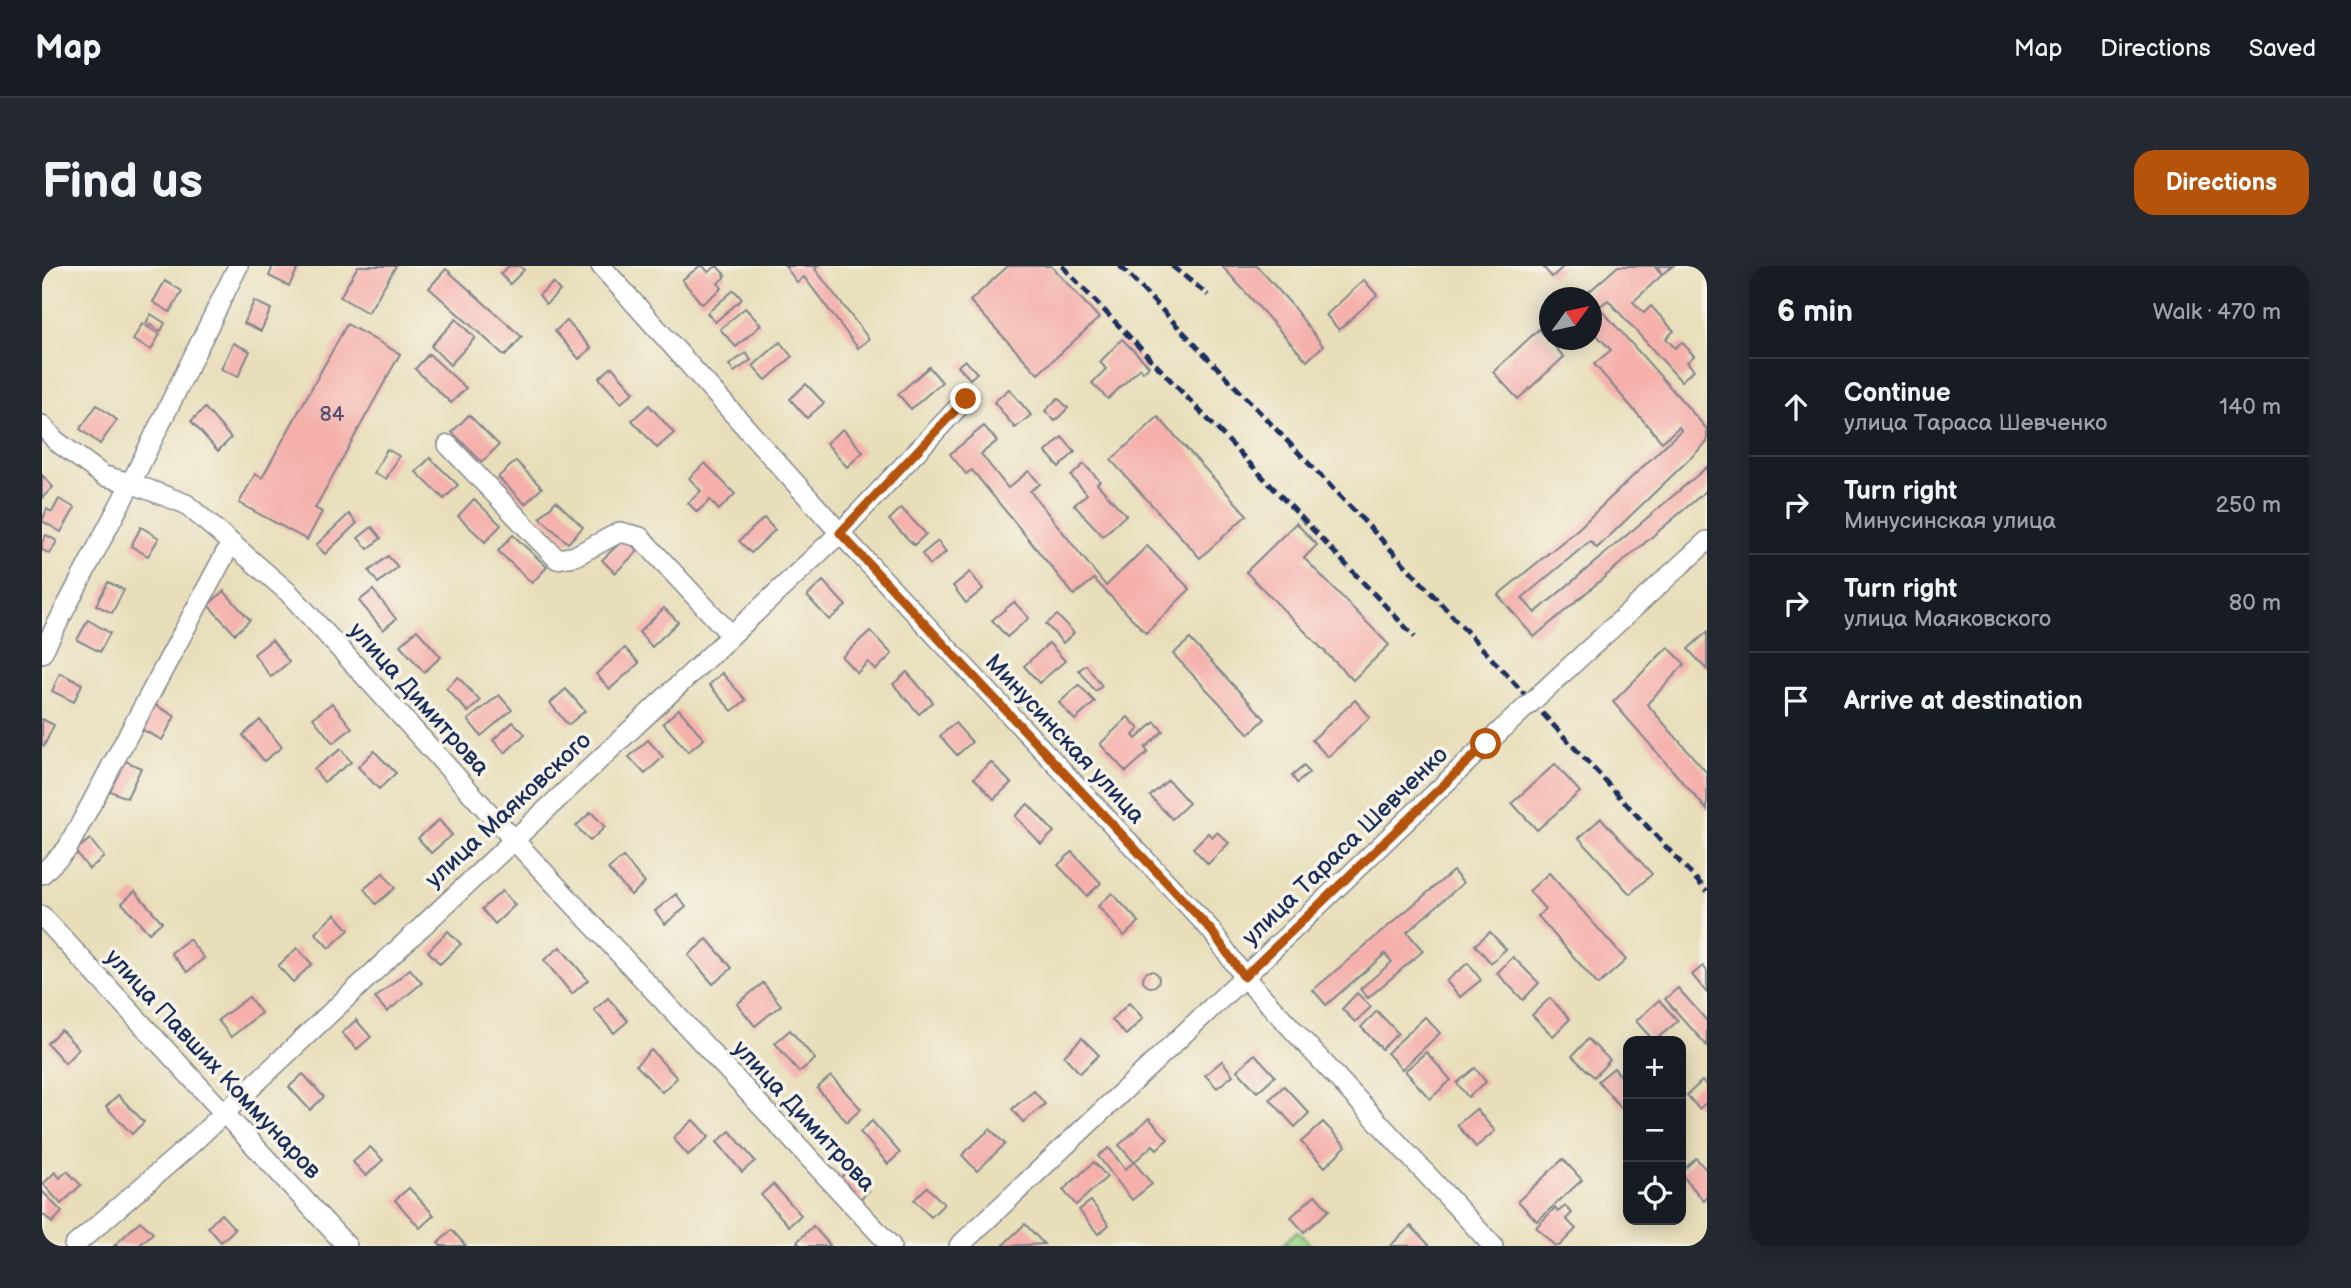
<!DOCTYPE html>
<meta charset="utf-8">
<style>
:root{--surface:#171b24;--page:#242831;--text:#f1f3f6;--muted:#9ea1a6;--line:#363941;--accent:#b45309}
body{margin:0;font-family:"Balsamiq Sans",sans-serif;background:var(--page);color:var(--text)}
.controls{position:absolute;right:21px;bottom:21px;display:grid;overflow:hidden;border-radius:14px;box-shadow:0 4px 18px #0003}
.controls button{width:63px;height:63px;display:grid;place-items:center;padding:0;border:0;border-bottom:2px solid var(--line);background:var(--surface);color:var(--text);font:35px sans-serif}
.compass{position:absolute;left:1497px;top:21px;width:63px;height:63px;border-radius:50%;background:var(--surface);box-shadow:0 4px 18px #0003;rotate:57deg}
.stop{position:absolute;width:21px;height:21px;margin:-16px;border:5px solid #b45309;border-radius:50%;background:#fff}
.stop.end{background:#b45309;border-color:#fff;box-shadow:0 2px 7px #0008}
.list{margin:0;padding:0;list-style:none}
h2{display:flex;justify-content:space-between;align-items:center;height:91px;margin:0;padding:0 28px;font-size:30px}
h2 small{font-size:23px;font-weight:400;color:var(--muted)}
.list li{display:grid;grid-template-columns:46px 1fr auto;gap:21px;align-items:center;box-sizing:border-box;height:98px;padding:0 28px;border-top:2px solid var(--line)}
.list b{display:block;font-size:26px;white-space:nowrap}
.list p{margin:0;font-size:23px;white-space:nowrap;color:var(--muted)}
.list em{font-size:23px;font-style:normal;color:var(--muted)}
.icon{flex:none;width:38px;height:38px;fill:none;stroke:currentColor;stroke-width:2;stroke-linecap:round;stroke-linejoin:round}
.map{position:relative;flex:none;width:1665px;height:980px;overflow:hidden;border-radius:21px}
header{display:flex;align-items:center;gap:42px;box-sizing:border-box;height:98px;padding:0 35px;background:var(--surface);border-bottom:2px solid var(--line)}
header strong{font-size:33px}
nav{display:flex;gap:38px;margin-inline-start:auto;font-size:24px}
.intro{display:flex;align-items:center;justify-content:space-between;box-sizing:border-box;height:168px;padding:0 42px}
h1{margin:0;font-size:49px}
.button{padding:18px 32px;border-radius:21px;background:var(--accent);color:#fff;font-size:24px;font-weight:700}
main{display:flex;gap:42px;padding:0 42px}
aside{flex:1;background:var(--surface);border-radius:21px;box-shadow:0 4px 18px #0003}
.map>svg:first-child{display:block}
.green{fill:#9fd98b;stroke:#5d8474;stroke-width:2}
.building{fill:#f5b0ac}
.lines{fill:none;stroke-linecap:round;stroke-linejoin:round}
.minor-casing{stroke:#82868c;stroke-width:22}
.minor{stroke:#fff;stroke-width:19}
.rail{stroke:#1b2f5e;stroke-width:5;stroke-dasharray:10 5;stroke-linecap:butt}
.minor-bridge-casing{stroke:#82868c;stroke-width:22;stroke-linecap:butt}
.minor-bridge{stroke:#fff;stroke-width:19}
.route{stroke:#b45309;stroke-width:9}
.labels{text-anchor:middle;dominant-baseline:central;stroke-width:7;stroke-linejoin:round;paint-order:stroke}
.number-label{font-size:21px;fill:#524f72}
.street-label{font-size:24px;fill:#1b2f5e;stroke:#f7f3e8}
</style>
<header>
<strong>Map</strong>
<nav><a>Map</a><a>Directions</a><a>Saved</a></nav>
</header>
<div class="intro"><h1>Find us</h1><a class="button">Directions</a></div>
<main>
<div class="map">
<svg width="1665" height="980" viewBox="0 0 1665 980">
<rect width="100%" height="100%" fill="#f7f3e8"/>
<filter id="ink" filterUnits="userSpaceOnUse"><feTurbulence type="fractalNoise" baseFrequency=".0143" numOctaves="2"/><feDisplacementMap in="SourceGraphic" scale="14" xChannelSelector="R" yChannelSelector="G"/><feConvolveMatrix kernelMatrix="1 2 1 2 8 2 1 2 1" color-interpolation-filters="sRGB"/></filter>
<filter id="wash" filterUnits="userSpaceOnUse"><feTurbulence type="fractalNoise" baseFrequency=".00686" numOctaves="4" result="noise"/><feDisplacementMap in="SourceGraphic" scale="28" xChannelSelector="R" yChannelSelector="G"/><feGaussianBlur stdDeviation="1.57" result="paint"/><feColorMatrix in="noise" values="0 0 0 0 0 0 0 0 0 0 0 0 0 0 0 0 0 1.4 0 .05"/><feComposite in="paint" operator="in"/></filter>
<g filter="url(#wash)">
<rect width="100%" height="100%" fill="#e8deba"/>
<polygon class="green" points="1255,965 1270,980 1239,980"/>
<g id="blocks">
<g class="building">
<polygon points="231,0 257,0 247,20 227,10"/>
<polygon points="316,0 354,0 326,47 298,31"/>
<polygon points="467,0 478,0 482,4 468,18 458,8"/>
<polygon points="658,0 661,0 666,6 675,0 684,10 676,17 680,22 660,38 640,14"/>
<polygon points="743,0 776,0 773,3 827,73 816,82 762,11 755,16"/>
<polygon points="966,0 1009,0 1057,52 996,108 928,35"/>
<polygon points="1180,0 1215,0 1248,37 1281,80 1265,95"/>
<polygon points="1500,0 1522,0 1510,11"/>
<polygon points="1576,0 1612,0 1620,9 1591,36 1602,47 1609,40 1632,65 1624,72 1633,82 1640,76 1652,90 1645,96 1652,104 1639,115 1566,34 1557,41 1665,163 1665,176 1555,282 1548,275 1480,332 1493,347 1665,201 1665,224 1492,371 1456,329 1536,263 1639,164 1637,161 1620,176 1552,98 1569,84 1549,63 1549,32 1540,32"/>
<polygon points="1615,0 1631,0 1620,8"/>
<polygon points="404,3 480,71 463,90 387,22"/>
<polygon points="1322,14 1335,29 1297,64 1284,49"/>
<polygon points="123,15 140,25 128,46 111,36"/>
<polygon points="511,17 518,25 504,38 497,29"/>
<polygon points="692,24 700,33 673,56 665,47"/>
<polygon points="212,35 229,43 219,65 202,57"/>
<polygon points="703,42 719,59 694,81 678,63"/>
<polygon points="109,48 123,57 119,65 104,57"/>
<polygon points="414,53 433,72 408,99 389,80"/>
<polygon points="525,55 549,82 537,93 513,65"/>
<polygon points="100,58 118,68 109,84 91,74"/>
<polygon points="305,58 358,88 273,242 280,246 265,274 197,237 213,208 220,212"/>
<polygon points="1497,63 1522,91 1476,133 1451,106"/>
<polygon points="1080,73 1107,100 1101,106 1098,102 1066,133 1050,117 1064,103 1058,96"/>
<polygon points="738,76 750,91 724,114 711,100"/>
<polygon points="191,77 208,85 196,111 179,103"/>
<polygon points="704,87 709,94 692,106 687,99"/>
<polygon points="387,88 424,122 409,137 373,103"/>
<polygon points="923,94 935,107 928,113 916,100"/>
<polygon points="570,101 592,126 579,137 557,112"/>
<polygon points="887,101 900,116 869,143 856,128"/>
<polygon points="764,118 782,137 765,152 748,133"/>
<polygon points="967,123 989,149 973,162 952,136"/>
<polygon points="1016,132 1026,142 1013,155 1003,145"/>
<polygon points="55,139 75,154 58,178 38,163"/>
<polygon points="607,139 632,167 615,182 590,154"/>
<polygon points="163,142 189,172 176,185 149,155"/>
<polygon points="427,149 457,179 440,196 410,166"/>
<polygon points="1116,151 1205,249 1158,292 1069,194"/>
<polygon points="942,160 955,175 939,188 966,222 987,205 998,218 988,225 1064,320 1105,280 1148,323 1104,367 1052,313 1032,329 930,204 924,208 908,188"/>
<polygon points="801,163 821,186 805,201 784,177"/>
<polygon points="1020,171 1033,186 1017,201 1004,186"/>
<polygon points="345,183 357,190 344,213 332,207"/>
<polygon points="388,192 416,219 402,233 374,206"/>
<polygon points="474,195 500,222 483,238 456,211"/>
<polygon points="663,197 693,228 677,244 668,234 655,246 646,237 659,225 647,212"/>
<polygon points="1042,198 1058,215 1055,218 1084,249 1061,270 1032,239 1045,228 1029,210"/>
<polygon points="0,209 11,221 0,232"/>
<polygon points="17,233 33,242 19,266 0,255 5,243 10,246"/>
<polygon points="432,233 459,259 443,276 416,250"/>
<polygon points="514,235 541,261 526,277 498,252"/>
<polygon points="859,242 884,268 872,279 847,254"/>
<polygon points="307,248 315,257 283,288 274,279"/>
<polygon points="722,252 733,264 709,287 697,275"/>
<polygon points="1254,257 1275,279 1262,292 1347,379 1311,414 1204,306"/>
<polygon points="99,261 117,272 106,290 89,280"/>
<polygon points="330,261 339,272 326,283 316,272"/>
<polygon points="4,269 15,275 8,288 0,284 0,276"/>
<polygon points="471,269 505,301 490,317 456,285"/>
<polygon points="583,272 596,285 573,307 560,294"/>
<polygon points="896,275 904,286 888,299 880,288"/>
<polygon points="346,290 356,301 336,317 327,305"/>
<polygon points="928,306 941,323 924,337 911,320"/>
<polygon points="781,315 804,340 787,354 765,330"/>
<polygon points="66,316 82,324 70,347 54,339"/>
<polygon points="331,324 354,353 341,364 317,335"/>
<polygon points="182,325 208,354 193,368 166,339"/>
<polygon points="972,336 987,352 965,371 950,354"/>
<polygon points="622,342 636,356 610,381 597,366"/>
<polygon points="1015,349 1032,367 1021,377 1004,358"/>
<polygon points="46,354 68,367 58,386 35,374"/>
<polygon points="375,364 399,391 382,406 358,379"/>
<polygon points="828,365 850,388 834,404 826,396 815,407 800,391"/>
<polygon points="1665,366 1665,404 1646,383"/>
<polygon points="1148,373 1223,453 1207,468 1131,388"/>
<polygon points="230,374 247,396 229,411 212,388"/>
<polygon points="1007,377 1023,395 997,417 982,400"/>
<polygon points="1626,381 1643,398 1605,438 1665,507 1665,544 1571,436"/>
<polygon points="583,382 597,397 568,423 554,408"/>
<polygon points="1044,399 1060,420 1053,425 1037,404"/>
<polygon points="865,406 891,436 877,448 851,418"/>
<polygon points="18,407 40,418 32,436 10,425"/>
<polygon points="680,407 704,434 690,445 667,419"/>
<polygon points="416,411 438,435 426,446 404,422"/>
<polygon points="1037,419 1053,436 1033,454 1017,437"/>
<polygon points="524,423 543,445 526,459 508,437"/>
<polygon points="457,429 470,444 439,470 426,454"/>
<polygon points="1313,434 1328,451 1286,491 1270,474"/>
<polygon points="290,437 310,462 291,477 271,452"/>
<polygon points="111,438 133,450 120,474 97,462"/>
<polygon points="637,443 662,473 646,486 621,457"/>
<polygon points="1086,451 1097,463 1091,469 1094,473 1113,456 1121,465 1103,482 1106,486 1084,506 1058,478"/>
<polygon points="0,453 12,459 2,480 0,478"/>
<polygon points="218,454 240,481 222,495 201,469"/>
<polygon points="471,456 483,468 463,487 451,474"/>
<polygon points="913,457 930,476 915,489 898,470"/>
<polygon points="606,474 621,491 603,508 587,491"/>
<polygon points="299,483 309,496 282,516 272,503"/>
<polygon points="332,485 354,507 337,523 316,501"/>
<polygon points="81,494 99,502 85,532 68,525"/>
<polygon points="949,496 969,517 952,533 932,512"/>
<polygon points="1513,498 1538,526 1495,564 1470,537"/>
<polygon points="1262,500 1267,507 1255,517 1250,510"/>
<polygon points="1126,514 1147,537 1130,553 1108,530"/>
<polygon points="986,538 1012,566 999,578 973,550"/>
<polygon points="549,546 563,561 548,575 534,560"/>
<polygon points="1559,552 1610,608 1588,628 1537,572"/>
<polygon points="397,554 410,569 389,587 376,572"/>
<polygon points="1175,566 1187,577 1166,598 1151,582 1166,567 1170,571"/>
<polygon points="48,573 62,591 47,603 33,585"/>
<polygon points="1030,586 1059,617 1045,630 1016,599"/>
<polygon points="581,591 603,617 589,629 566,603"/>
<polygon points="1411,605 1421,617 1365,666 1381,685 1326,732 1318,723 1350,696 1343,688 1284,739 1271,724"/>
<polygon points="341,607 353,622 334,638 322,623"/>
<polygon points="1507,607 1584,694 1556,719 1496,650 1503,643 1487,625"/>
<polygon points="93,625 120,656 107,667 80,637"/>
<polygon points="460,625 473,639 453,658 440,643"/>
<polygon points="1070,627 1097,656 1082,670 1056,640"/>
<polygon points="634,628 644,641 623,658 613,645"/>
<polygon points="293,648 307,664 287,682 273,667"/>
<polygon points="406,665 419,678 398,698 386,685"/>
<polygon points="1448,666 1464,683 1449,697 1433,679"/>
<polygon points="147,673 162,692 145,706 129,687"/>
<polygon points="665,673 690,702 671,718 646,689"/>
<polygon points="518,681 546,714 530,728 502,694"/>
<polygon points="255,682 270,698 251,716 236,700"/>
<polygon points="1471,691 1497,717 1481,734 1455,707"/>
<polygon points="1426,697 1439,714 1418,731 1404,715"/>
<polygon points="1661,700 1665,705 1665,727 1650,709"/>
<polygon points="368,703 380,717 345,746 333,732"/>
<circle cx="1109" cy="713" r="8"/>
<polygon points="721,717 739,739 713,760 695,738"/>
<polygon points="1636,722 1665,755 1665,780 1623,733"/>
<polygon points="1315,727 1329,741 1313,756 1300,743"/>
<polygon points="207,731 219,747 189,771 176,754"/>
<polygon points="566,732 586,755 572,767 552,744"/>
<polygon points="1508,732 1528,753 1511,770 1490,749"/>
<polygon points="1617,734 1636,755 1612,775 1594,755"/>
<polygon points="1087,737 1101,752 1084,769 1070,754"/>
<polygon points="1335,745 1356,767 1340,783 1319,761"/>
<polygon points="1383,751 1398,767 1360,803 1345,787"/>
<polygon points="314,754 329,771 315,783 300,767"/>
<polygon points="19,764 37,783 23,797 5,777"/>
<polygon points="748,764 773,793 757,806 733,777"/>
<polygon points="1040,772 1057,789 1038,807 1022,790"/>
<polygon points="1546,773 1568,794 1552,811 1530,790"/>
<polygon points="609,784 635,812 620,826 594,799"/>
<polygon points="1384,786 1409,814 1388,833 1363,805"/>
<polygon points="1213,788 1233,810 1215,826 1195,804"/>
<polygon points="1180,795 1191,809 1175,822 1163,809"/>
<polygon points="1433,802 1444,816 1426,831 1415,817"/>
<polygon points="1572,802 1586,818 1586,837 1579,842 1556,815"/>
<polygon points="261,808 282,831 268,844 247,821"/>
<polygon points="789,810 819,843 805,856 775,822"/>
<polygon points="1660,815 1665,820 1665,836 1657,843 1645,829"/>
<polygon points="1242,820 1267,847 1253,861 1228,833"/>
<polygon points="992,825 1003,838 981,856 970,843"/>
<polygon points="76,829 102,856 90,868 64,841"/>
<polygon points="1434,843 1453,865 1434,881 1415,859"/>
<polygon points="1107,852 1126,873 1115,883 1111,879 1092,896 1110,918 1090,934 1056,890 1067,882 1083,903 1092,896 1077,879"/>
<polygon points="651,854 667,871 646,889 631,872"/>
<polygon points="830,855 858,887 846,898 818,866"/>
<polygon points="1281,856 1304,880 1283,901 1259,876"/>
<polygon points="948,863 963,878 935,905 920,889"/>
<polygon points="688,865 713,895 700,906 675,876"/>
<polygon points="328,881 341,894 324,910 311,896"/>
<polygon points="1654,892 1665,905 1665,932 1662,935 1639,908 1639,906"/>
<polygon points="1521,893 1540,914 1495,955 1476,935"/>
<polygon points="1052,896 1065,911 1034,939 1021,924"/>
<polygon points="808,903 827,925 816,935 797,913"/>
<polygon points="25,905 39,919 19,938 1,918 13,906 18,912"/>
<polygon points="731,918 759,949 747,960 719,929"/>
<polygon points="885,921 902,938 889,951 872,934"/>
<polygon points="367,922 392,949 378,962 353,934"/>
<polygon points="0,925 20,946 10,957 2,949 0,951"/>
<polygon points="1273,929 1287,944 1262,966 1249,951"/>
<polygon points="1049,935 1067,959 1056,968 1037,944"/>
<polygon points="1523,940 1530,947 1524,953 1534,963 1517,980 1513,980 1494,961 1513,942 1516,946"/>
<polygon points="179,948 193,963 179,976 166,961"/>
<polygon points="98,955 111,967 97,980 72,980"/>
<polygon points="983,958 1002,978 964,980 962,978"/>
<polygon points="771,960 788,979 787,980 759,980 755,976"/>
<polygon points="1369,960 1388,980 1348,980"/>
<polygon points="410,964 424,980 399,980 396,977"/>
</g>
</g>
</g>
<g filter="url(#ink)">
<use href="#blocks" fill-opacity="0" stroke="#82868c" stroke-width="2"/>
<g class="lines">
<g class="minor-casing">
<g id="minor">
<polyline points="559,0 798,267 1169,664 1202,711 1451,980"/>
<polyline points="0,159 14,175 62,210 89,217 144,238 247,327 471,573 849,980"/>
<polyline points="406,179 515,293 533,290 578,266 598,271 689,369"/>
<polyline points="0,387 89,217 196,0"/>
<polyline points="1534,395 1665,275"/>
<polyline points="0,608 25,583 189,277"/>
<polyline points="0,650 305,980"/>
<polyline points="32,980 147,880 798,267 924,133"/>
<polyline points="917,980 1202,711 1444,478"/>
</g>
</g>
<use href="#minor" class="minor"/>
<g class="rail">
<polyline points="1020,0 1373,371"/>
<polyline points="1078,0 1339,273 1665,625"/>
<polyline points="1130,0 1166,29"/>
</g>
<g class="minor-bridge-casing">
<polyline id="minor-bridge" points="1444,478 1534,395"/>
</g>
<use href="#minor-bridge" class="minor-bridge"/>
</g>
</g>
<g class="lines" filter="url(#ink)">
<polyline class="route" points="924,133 798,267 1169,664 1202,711 1444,478"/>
</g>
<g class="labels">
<g class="number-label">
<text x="290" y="148">84</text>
</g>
<g class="street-label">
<text transform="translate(377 433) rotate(48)">улица Димитрова</text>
<text transform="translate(1023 473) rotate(47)">Минусинская улица</text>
<text transform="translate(466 544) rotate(-43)">улица Маяковского</text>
<text transform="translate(1303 580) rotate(-44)">улица Тараса Шевченко</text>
<text transform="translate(171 798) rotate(47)">улица Павших Коммунаров</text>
<text transform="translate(762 850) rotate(47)">улица Димитрова</text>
</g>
</g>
</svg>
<div class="controls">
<button>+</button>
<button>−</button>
<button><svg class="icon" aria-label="locate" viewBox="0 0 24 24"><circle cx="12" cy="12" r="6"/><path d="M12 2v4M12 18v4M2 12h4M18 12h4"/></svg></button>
</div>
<svg class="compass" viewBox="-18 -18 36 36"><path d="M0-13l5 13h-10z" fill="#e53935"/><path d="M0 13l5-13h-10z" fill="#9ea1a6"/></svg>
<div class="stop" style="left:1444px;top:478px"></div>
<div class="stop end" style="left:924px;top:133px"></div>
</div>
<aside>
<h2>6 min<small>Walk · 470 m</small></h2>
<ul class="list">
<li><svg class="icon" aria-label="ahead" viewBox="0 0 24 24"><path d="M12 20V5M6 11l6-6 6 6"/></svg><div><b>Continue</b><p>улица Тараса Шевченко</p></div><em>140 m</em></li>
<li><svg class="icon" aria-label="right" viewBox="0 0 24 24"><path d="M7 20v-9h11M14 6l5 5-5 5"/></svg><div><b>Turn right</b><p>Минусинская улица</p></div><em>250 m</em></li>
<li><svg class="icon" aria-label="right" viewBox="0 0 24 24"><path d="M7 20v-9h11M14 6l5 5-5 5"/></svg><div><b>Turn right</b><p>улица Маяковского</p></div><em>80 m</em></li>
<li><svg class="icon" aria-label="arrive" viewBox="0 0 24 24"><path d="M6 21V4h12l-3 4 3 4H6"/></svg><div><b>Arrive at destination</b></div></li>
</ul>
</aside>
</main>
